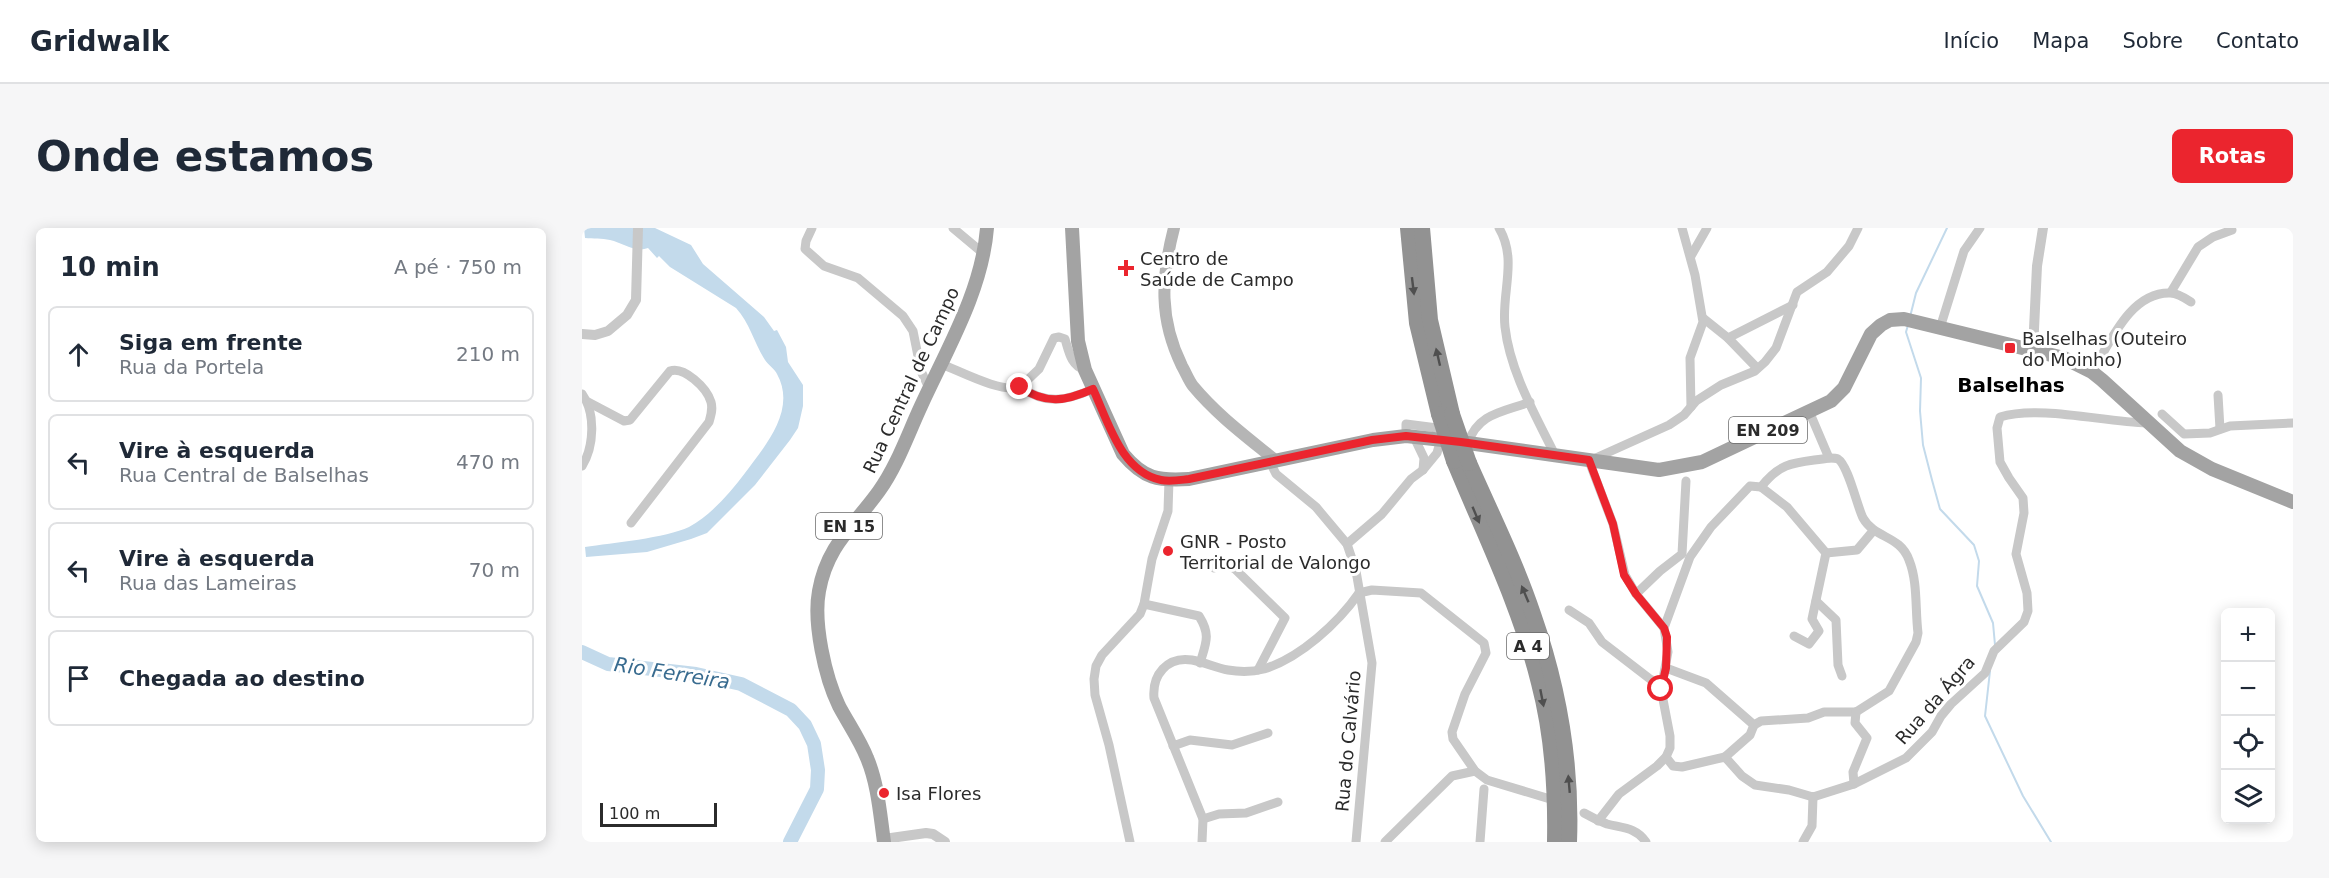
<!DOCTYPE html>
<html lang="pt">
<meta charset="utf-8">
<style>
:root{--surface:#fff;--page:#f6f6f7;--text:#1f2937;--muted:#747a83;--line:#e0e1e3;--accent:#eb252e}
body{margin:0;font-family:"DejaVu Sans",sans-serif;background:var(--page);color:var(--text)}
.controls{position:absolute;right:18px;bottom:18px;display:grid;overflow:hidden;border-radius:9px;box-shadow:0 3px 15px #0003}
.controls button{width:54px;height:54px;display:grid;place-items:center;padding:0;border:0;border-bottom:2px solid var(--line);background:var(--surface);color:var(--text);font:30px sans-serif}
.scale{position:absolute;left:18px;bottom:15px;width:117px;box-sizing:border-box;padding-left:6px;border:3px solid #2b2b2b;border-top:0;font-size:16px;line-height:21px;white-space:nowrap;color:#2b2b2b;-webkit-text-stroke:4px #fff;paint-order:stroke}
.stop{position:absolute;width:18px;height:18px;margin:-14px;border:4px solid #eb252e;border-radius:50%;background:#fff}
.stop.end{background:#eb252e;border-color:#fff;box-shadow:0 2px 6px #0008}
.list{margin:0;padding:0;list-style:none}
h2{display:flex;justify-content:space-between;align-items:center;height:78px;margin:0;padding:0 24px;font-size:26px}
h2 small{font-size:20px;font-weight:400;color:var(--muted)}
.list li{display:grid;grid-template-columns:39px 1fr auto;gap:18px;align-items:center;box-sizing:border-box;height:96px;margin:0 12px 12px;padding:0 12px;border:2px solid var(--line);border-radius:9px}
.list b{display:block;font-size:22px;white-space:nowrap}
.list p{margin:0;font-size:20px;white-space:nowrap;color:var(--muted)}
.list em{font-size:20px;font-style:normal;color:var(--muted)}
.icon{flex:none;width:33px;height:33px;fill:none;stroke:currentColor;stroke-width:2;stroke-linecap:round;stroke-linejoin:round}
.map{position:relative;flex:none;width:1711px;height:614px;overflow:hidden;border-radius:9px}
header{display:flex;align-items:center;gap:36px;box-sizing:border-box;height:84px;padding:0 30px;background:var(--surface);border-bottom:2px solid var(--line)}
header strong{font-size:28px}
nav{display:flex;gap:33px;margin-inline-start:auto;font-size:21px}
.intro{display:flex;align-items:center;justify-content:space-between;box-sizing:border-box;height:144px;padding:0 36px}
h1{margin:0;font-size:42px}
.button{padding:15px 27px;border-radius:9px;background:var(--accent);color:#fff;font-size:21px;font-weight:700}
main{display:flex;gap:36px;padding:0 36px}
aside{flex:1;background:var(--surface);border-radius:9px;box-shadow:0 3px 15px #0003}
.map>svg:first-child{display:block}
.water{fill:#c3daeb}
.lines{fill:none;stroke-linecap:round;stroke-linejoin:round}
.stream{stroke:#c3daeb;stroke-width:2}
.river{stroke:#c3daeb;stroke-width:14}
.minor{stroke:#c8c8c8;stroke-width:9}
.tertiary{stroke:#c8c8c8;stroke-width:10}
.secondary{stroke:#b5b5b5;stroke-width:12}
.primary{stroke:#a3a3a3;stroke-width:14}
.motorway{stroke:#929292;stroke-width:16}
.motorway-bridge{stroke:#929292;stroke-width:16}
.oneway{fill:#4f4f4f}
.route{stroke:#eb252e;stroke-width:8}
.poi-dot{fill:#eb252e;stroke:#fff;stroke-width:2}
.labels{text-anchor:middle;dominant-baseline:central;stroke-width:6;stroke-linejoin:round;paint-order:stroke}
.shield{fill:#fff;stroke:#6b6b6b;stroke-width:1.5}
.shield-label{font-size:16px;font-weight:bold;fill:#2b2b2b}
.poi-label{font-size:18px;fill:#2b2b2b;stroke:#fff;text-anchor:start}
.street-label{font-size:18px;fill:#2b2b2b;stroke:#fff}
.neighbourhood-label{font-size:20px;font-weight:bold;fill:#000;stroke:#fff}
.water-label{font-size:20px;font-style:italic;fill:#386b8f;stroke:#fff}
</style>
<header>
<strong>Gridwalk</strong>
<nav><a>Início</a><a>Mapa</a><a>Sobre</a><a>Contato</a></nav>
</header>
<div class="intro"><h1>Onde estamos</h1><a class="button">Rotas</a></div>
<main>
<aside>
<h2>10 min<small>A pé · 750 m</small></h2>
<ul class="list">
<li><svg class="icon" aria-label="ahead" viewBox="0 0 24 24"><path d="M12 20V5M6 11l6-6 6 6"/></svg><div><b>Siga em frente</b><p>Rua da Portela</p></div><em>210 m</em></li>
<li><svg class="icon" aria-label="left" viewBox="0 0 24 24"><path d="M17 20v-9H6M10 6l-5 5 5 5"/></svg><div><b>Vire à esquerda</b><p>Rua Central de Balselhas</p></div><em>470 m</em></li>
<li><svg class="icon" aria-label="left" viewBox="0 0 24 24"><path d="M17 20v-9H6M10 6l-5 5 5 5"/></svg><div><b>Vire à esquerda</b><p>Rua das Lameiras</p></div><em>70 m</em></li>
<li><svg class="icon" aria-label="arrive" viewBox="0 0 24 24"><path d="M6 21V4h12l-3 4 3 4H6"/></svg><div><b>Chegada ao destino</b></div></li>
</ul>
</aside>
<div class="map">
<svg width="1711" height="614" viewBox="0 0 1711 614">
<rect width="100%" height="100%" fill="#fff"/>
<path class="water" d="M2 0H73L109 17 121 36 182 89 192 103 195 102 204 119 206 134 221 157V178L216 200 208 212 173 257 125 305 109 311 65 324 4 329 3 319C30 315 84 310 107 299 129 287 148 265 163 245 183 218 215 182 195 146 193 141 186 137 183 132 172 115 168 95 154 80L88 39 77 28 75 30 66 20C53 25 41 15 28 12 20 10 11 11 3 10Z"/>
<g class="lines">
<g class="stream">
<polyline points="1328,89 1334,65 1365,0"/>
<polyline points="1326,97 1324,104 1339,150 1338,183 1341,217 1350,252 1358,281 1392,317 1397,333 1395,358 1411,395 1413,417"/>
<polyline points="1408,443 1403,488 1441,568 1469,614"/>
</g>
<polyline class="river" points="0,424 26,436 114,446 159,456 209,482 223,497 232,516 236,542 235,561 208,614"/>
<g class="minor">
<polyline points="230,0 224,13 223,21 242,38 276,50 321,88 331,103 339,143 347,160"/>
<polyline points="371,0 402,26"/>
<path d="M917 0C936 32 919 65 923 99 928 144 954 188 973 227"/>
<polyline points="1100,0 1113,47 1121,94 1108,130 1109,179"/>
<polyline points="1109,28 1125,0"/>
<polyline points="1589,64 1616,19 1631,9 1650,2"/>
<polyline points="1121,90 1146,110 1175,140"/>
<polyline points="1358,100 1382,23 1398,0"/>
<polyline points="1146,110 1211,77"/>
<path d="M359 136C378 143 418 165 438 159 464 177 484 173 511 161"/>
<path d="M1510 144C1528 115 1548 64 1588 65 1595 65 1603 70 1609 74"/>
<path d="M438 159 457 141 472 110 477 109 483 111C487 124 489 138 503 142"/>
<path d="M0 166C14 185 12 219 0 238"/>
<polyline points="1636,167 1638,201"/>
<path d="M6 174 42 193 48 192 88 143C102 138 125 160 129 174 131 181 129 187 127 194L49 295"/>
<polyline points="1580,186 1602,206 1628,205 1648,198 1711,195"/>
<polyline points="824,208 824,196 863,201"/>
<polyline points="832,209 842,230 841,242"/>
<path d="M886 215C896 185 921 184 948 174"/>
<path d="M1247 230C1250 230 1254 230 1256 231 1266 237 1275 278 1281 290 1293 311 1318 307 1327 332 1336 354 1333 381 1336 405L1334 414 1307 463 1274 484"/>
<polyline points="688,234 694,246 734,279 765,316 774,343 790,435 774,614"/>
<polyline points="1179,259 1205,279 1244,325 1230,391 1237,403 1227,416 1212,408"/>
<polyline points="765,316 800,286 829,251 841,242 855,225 857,218 856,211"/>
<polyline points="1244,325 1275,322 1291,303"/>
<polyline points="632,340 641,334 653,341 703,390 676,442"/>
<polyline points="777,365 790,362 839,365 902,415 904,425 883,466 870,504 871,511 893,543 905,552 968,571"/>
<polyline points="1054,366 1078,343 1100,326 1104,253"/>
<polyline points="1234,373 1254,392 1256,437 1260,448"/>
<path d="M562 376 617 388C629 407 624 415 618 435"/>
<polyline points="987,382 1007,395 1020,414 1068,451 1080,457"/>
<path d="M1082 400 1108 329 1129 299 1168 258 1179 259C1200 232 1215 235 1247 230L1227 183"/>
<polyline points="1084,440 1124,455 1172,497 1179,493 1226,490 1242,484 1274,484"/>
<polyline points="591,518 608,512 650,517 686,505"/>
<path d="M1084 529 1091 538 1100 539 1143 529 1160 548 1173 557 1207 562 1231 569 1272 556 1324 530 1350 504 1359 488 1369 476 1403 445 1412 423 1442 394 1446 383 1445 365 1434 326 1442 285 1441 270 1427 250 1418 234 1415 200 1418 189C1459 177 1521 194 1565 195"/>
<polyline points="1143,529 1168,507 1172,497"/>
<polyline points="1272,556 1271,544 1285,510 1273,495 1274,484"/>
<path d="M1002 585C1009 589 1017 593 1025 596 1040 600 1054 599 1064 614"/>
<polyline points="621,591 637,586 664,585 696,574"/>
<polyline points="1016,593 1037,566 1075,538 1084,529 1088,520 1088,508 1079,461 1086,424 1082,400 1054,366 1043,347 1031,296 1007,233 1087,197 1102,187 1114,173 1139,157 1173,143 1183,134 1194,120 1215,64 1245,44 1267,18 1276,0"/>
<polyline points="548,614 527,517 513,467 512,451 514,438 520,427 558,386 562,376 570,331 586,283 587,252"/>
<path d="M620 614 621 591 572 470C570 447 585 428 610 432 622 434 634 440 646 442 658 444 670 444 682 441 718 430 756 395 777 365"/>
<polyline points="803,614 870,548 893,543"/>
<polyline points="898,614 902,561"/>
<polyline points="1221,614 1230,598 1231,569"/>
</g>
<g class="tertiary">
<polyline points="0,106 13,107 26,103 45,87 54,72 56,0"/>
<polyline points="1451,122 1455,38 1461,0"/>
<polyline points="302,611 344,605 351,606 363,614"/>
</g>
<path class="secondary" d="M592 0C579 50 577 91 600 138 604 145 607 153 611 158 635 187 665 209 693 232"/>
<g class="primary">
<path d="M490 0 496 113 503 142 541 226C562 251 576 253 607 251L791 212 824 208 879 214 1077 242 1120 234 1249 173 1262 160 1289 106 1299 97 1308 92 1322 91 1482 130 1510 144 1520 152 1598 223 1630 241 1711 274"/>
<path d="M302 614C298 586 296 556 285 530 278 512 266 495 257 478 243 449 231 395 237 363 245 317 272 298 297 263 315 238 326 206 339 178 365 121 400 63 405 0"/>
</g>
<g class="motorway">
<polyline points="826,0 835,95 857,186"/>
<polyline points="840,0 848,92 870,186"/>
<path d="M872 233C902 306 938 378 957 455 971 508 974 560 973 614"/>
<path d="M887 235C909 285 934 335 951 386 977 460 990 536 987 614"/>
</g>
<g class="motorway-bridge">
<polyline points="857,186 872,233"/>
<polyline points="870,186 887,235"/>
</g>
</g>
<defs><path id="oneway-solid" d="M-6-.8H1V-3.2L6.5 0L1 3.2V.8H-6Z" transform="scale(1.5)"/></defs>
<g class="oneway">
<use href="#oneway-solid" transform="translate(831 58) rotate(83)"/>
<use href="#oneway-solid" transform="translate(856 129) rotate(-103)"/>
<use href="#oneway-solid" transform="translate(894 287) rotate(67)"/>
<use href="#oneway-solid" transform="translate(943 366) rotate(-113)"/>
<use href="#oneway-solid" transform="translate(960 470) rotate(79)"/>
<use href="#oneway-solid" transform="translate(987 556) rotate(-95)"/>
</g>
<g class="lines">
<path class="route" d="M438 159C464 177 484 173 511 161 526 193 539 244 579 252 588 254 598 252 607 251L790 212 824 208 879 214 1007 232 1031 296 1042 347 1054 366 1082 400 1085 409 1084 440 1079 461"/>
</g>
<g class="poi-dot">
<path d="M541 31h6v6h6v6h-6v6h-6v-6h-6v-6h6z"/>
<rect x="1422" y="114" width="12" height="12" rx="3"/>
<circle cx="586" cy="323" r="6"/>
<circle cx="302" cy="565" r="6"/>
</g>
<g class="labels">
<g class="shield">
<rect x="1147" y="189" width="78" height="26" rx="4.5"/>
<rect x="234" y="285" width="66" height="26" rx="4.5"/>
<rect x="925" y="405" width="42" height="26" rx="4.5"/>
</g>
<g class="shield-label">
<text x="1186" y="202">EN 209</text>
<text x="267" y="298">EN 15</text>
<text x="946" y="418">A 4</text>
</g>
<g class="poi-label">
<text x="558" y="30">Centro de<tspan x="558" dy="21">Saúde de Campo</tspan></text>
<text x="1440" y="110">Balselhas (Outeiro<tspan x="1440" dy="21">do Moinho)</tspan></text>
<text x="598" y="313">GNR - Posto<tspan x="598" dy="21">Territorial de Valongo</tspan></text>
<text x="314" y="565">Isa Flores</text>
</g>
<g class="street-label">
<text transform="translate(329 152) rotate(-65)">Rua Central de Campo</text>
<text transform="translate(1353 472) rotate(-49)">Rua da Ágra</text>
<text transform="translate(766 513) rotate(-85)">Rua do Calvário</text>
</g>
<g class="neighbourhood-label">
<text x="1429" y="157">Balselhas</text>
</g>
<g class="water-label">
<text transform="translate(90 445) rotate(9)">Rio Ferreira</text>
</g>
</g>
</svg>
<div class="controls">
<button>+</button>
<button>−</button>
<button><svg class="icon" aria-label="locate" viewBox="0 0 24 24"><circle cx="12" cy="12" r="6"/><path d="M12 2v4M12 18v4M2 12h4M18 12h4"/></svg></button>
<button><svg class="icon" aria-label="layers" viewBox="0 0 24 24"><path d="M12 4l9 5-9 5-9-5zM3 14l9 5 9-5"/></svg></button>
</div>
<div class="scale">100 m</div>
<div class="stop" style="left:1079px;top:461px"></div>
<div class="stop end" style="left:438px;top:159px"></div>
</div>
</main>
